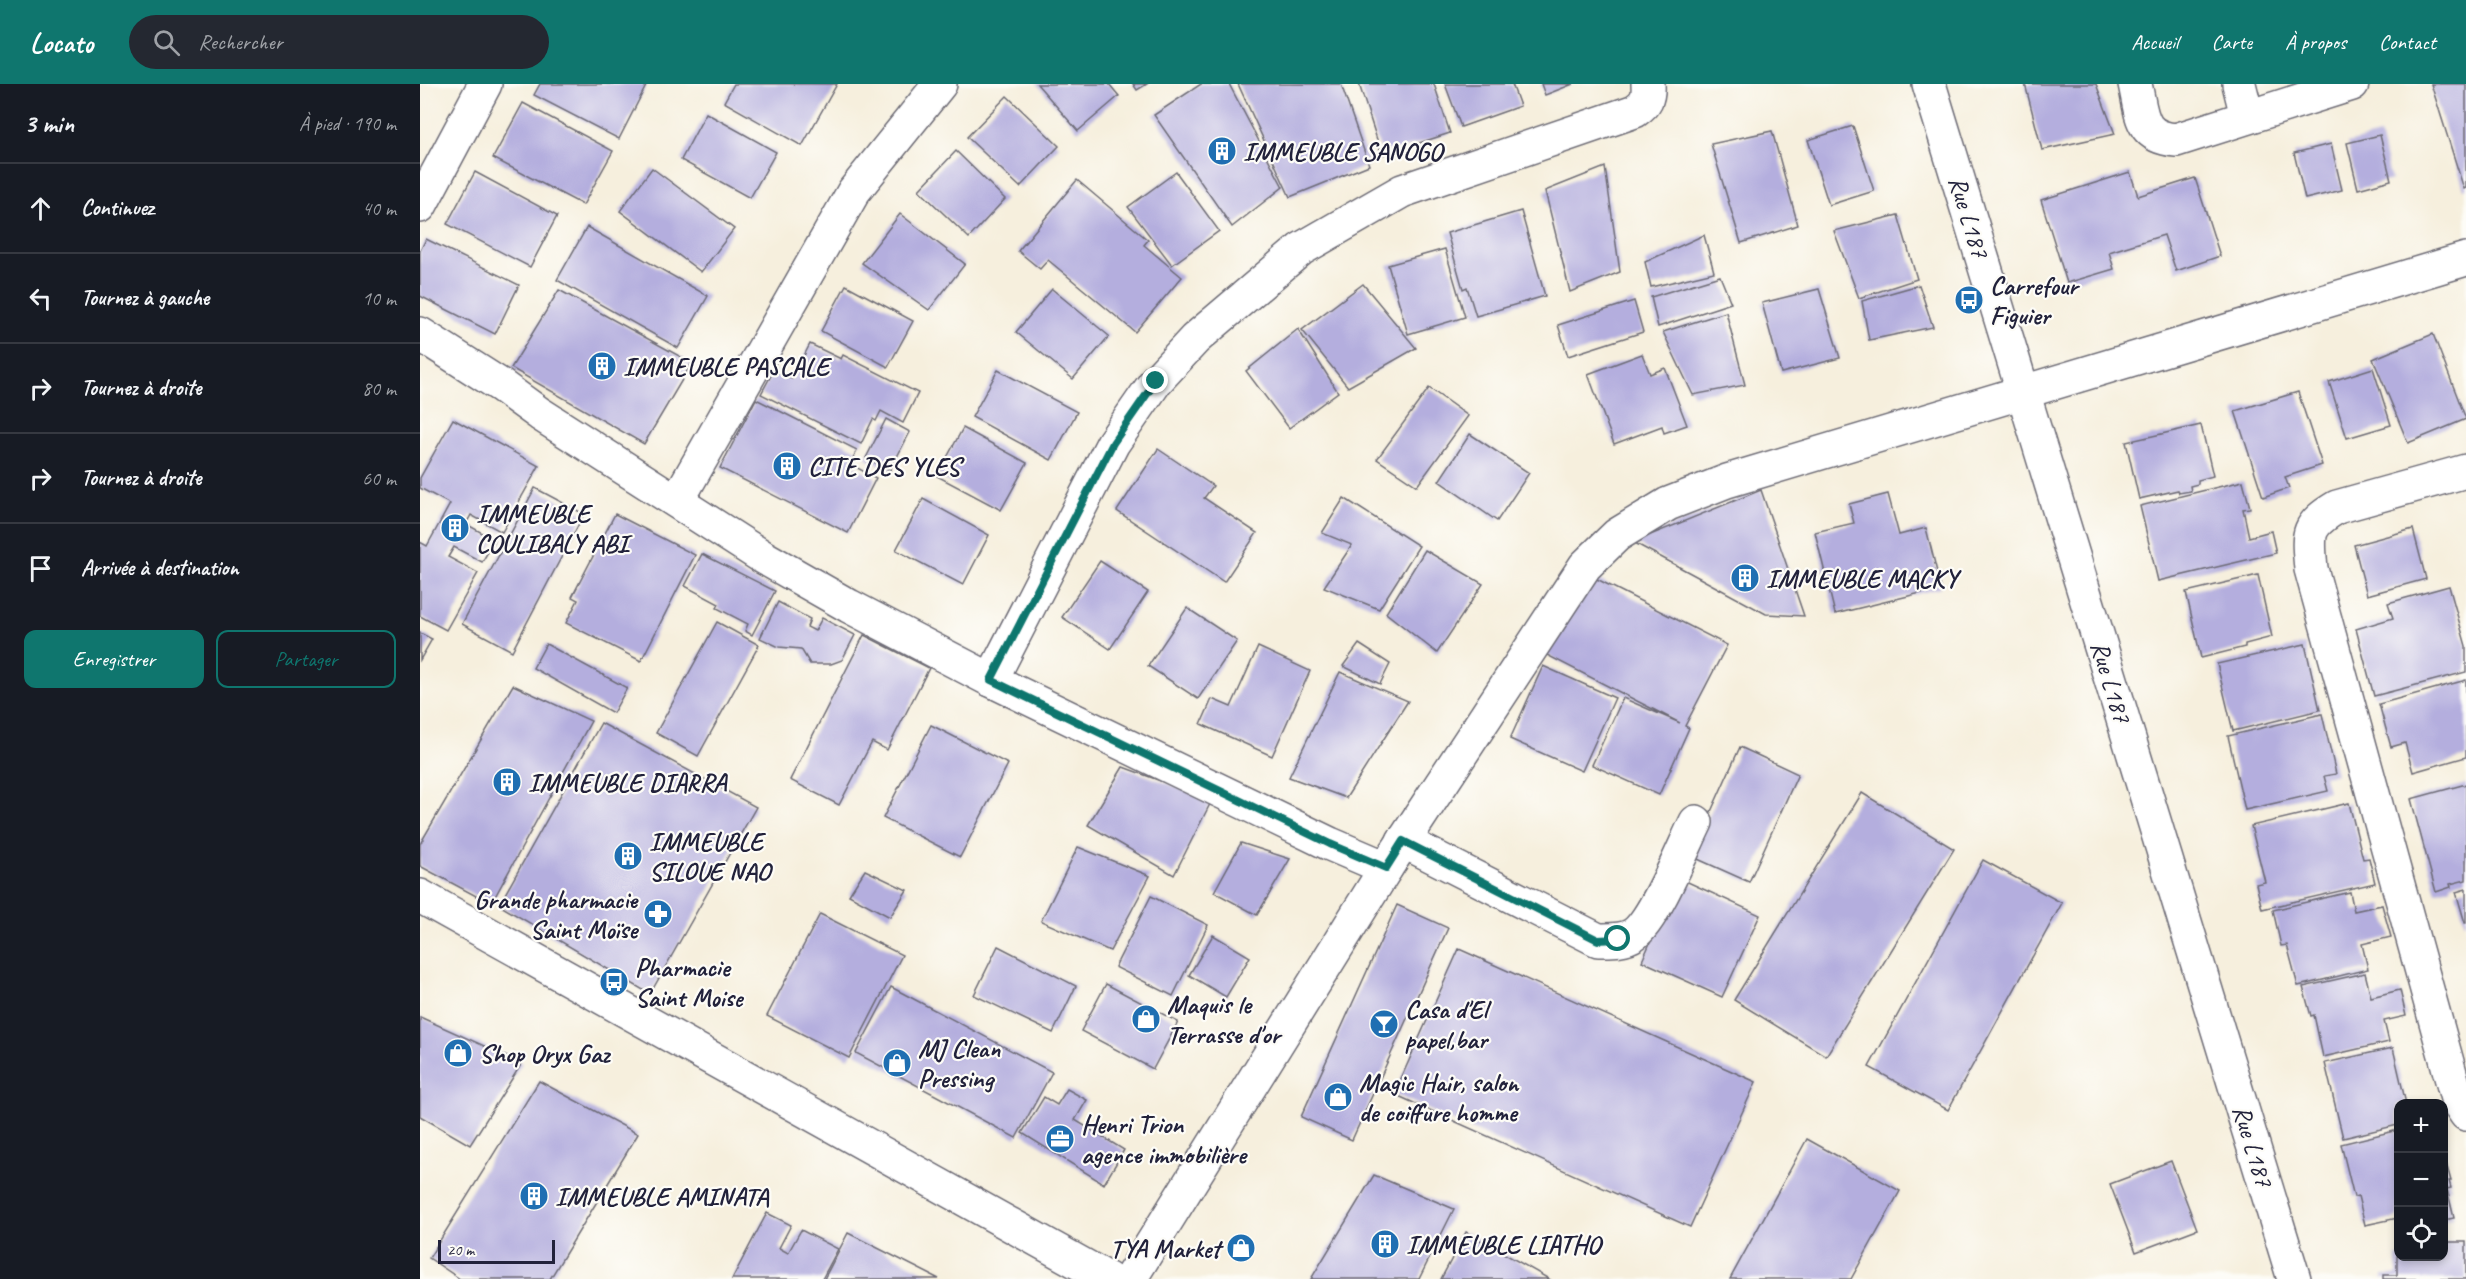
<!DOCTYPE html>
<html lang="fr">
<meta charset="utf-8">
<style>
:root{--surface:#171b24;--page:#242831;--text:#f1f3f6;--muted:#9ea1a6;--line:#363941;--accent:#0f766e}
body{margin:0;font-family:Caveat,sans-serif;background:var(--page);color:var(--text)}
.controls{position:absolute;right:18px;bottom:18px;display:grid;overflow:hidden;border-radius:12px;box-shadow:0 3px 9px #0003}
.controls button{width:54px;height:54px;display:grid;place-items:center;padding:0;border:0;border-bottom:2px solid var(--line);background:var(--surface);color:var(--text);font:30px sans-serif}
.scale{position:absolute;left:18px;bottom:15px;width:117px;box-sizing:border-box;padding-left:6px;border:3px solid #22223b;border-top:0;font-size:16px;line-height:21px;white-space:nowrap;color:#22223b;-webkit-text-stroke:4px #fdfcf7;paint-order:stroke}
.stop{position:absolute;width:18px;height:18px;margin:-14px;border:4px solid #0f766e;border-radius:50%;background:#fff}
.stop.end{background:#0f766e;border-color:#fff;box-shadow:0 2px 6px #0008}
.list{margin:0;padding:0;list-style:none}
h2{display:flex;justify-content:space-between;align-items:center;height:78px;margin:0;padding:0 24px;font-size:26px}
h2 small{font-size:20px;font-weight:400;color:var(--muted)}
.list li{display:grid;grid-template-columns:39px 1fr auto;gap:18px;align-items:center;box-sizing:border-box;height:90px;padding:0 24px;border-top:2px solid var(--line)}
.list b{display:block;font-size:22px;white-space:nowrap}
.list em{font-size:20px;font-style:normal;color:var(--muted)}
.actions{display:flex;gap:12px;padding:18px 24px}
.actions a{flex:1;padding:14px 0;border:2px solid var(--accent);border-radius:12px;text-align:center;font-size:21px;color:var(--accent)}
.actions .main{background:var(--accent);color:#fff}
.icon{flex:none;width:33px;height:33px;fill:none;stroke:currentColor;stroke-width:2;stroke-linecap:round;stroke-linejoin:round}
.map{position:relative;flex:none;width:2046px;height:1195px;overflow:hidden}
header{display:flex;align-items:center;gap:36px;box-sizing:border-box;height:84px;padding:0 30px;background:var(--accent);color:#fff}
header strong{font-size:28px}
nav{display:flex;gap:33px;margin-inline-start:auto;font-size:21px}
.search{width:420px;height:54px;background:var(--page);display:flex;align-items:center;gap:15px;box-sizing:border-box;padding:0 21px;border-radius:33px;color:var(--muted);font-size:22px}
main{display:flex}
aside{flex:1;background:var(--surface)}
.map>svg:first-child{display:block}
.building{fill:#b4aede}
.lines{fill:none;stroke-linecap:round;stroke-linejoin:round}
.minor-casing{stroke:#6c6a74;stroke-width:36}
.minor{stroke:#fff;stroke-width:33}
.route{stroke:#0f766e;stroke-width:8}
.labels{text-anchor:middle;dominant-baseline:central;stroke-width:4.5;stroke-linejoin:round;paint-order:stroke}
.poi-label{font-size:26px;font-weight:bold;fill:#22223b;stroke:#fdfcf7;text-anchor:start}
.street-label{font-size:26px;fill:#22223b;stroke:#fdfcf7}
</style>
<header>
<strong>Locato</strong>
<div class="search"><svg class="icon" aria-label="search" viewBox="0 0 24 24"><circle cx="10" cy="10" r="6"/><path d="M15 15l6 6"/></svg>Rechercher</div>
<nav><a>Accueil</a><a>Carte</a><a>À propos</a><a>Contact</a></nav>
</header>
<main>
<aside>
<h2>3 min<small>À pied · 190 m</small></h2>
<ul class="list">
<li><svg class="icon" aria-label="ahead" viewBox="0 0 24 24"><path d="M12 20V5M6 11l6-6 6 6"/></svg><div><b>Continuez</b></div><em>40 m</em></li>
<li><svg class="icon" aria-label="left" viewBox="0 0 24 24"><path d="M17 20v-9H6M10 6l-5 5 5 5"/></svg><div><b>Tournez à gauche</b></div><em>10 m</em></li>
<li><svg class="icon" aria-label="right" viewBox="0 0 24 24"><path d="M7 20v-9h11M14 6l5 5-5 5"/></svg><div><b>Tournez à droite</b></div><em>80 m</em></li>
<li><svg class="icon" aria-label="right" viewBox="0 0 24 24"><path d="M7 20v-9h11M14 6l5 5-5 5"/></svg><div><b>Tournez à droite</b></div><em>60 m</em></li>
<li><svg class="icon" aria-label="arrive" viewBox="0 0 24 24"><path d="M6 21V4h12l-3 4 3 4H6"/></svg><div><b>Arrivée à destination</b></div></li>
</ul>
<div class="actions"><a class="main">Enregistrer</a><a>Partager</a></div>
</aside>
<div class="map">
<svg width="2046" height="1195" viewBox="0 0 2046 1195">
<rect width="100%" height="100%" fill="#fdfcf7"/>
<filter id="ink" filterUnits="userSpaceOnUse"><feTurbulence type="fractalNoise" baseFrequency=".0167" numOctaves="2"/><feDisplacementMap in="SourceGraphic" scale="12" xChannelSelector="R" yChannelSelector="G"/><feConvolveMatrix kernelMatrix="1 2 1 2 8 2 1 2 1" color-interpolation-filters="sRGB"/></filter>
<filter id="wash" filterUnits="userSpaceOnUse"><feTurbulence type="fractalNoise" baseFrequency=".008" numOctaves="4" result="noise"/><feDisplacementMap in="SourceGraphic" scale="24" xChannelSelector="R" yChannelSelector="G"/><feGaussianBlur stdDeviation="1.35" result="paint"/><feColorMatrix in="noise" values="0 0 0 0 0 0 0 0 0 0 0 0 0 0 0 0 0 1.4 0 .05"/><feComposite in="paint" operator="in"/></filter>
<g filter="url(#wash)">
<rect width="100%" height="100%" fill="#f6efdd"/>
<g id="blocks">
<g class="building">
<polygon points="120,0 227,0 199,55 114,11"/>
<polygon points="314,0 417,0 382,62 304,18"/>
<polygon points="617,0 689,0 699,12 658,47"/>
<polygon points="713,0 727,0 717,6"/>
<polygon points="781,0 809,0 863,103 812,143 734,31"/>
<polygon points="818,0 921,0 949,81 870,113"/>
<polygon points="939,0 1014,0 1030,49 962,71"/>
<polygon points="1025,0 1092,0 1100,22 1041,43"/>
<polygon points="1121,0 1153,0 1125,11"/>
<polygon points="1605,0 1676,0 1695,50 1622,66"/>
<polygon points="2011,0 2046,0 2046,104 2044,105"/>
<polygon points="587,12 639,62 600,103 547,53"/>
<polygon points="103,19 193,67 163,121 73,74"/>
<polygon points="286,29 356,68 330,114 261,76"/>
<polygon points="1433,42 1454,107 1409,121 1388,56"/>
<polygon points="1352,47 1378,141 1321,159 1291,60"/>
<polygon points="1960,51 1971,96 1938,105 1927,59"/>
<polygon points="1911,60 1922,106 1885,115 1874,69"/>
<polygon points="536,67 585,115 549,154 499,106"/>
<polygon points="1185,83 1200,188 1150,208 1125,107"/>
<polygon points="232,84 314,145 281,188 200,127"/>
<polygon points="55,88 137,132 110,183 27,140"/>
<polygon points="756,88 799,147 752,181 708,123"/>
<polygon points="1710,88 1718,112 1775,94 1800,172 1756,187 1744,151 1689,168 1694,185 1647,199 1621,116"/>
<polygon points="657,96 728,156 724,161 762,193 715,248 628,176 620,185 598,167"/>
<polygon points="1101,127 1125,212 1056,232 1047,203 1043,205 1027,149"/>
<polygon points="480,130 545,180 509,226 442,179"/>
<polygon points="1478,131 1497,195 1439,214 1414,147"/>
<polygon points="167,143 288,212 258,264 137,196"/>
<polygon points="1284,151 1294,188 1231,203 1225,178"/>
<polygon points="6,155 99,201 75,250 0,212 0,167"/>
<polygon points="1025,165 1045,233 988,250 968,181"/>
<polygon points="1300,192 1311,219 1238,243 1231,213"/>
<polygon points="943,200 996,264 928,303 882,246"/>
<polygon points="426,201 493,237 468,283 401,247"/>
<polygon points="1499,201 1513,243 1449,256 1442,217"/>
<polygon points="632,205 689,252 653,295 596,248"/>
<polygon points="1399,205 1420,274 1361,289 1342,219"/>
<polygon points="139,206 272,279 224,360 91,284"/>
<polygon points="1214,217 1223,248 1148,272 1138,241"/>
<polygon points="1306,228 1325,301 1273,311 1243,248"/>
<polygon points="878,245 918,308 869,344 826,287"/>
<polygon points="2013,250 2046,335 1988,359 1953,275"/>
<polygon points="390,260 421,275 423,271 498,309 483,339 461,327 456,337 453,335 441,360 341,310 354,286 372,295"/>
<polygon points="1222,270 1230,290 1245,284 1267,341 1244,349 1242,342 1194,360 1168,290"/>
<polygon points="1953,284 1971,341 1927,354 1909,298"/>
<polygon points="578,286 657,328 631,376 552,333"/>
<polygon points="1009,304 1048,332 997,402 957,375"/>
<polygon points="1878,308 1902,381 1865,393 1869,404 1843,413 1815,327"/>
<polygon points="336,315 437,366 430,380 456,394 428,449 300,384"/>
<polygon points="33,335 119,382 82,448 51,431 46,440 75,456 62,478 34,463 28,473 58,489 26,546 0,532 0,458 7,462 30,420 0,404 0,394"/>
<polygon points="466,335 490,348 470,386 446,374"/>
<polygon points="1781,341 1793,392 1778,396 1778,400 1770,402 1771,407 1759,409 1758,406 1719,415 1706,358"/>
<polygon points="543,344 607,379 581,426 517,392"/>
<polygon points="1050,350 1109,389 1077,437 1019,397"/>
<polygon points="738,365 793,402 784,414 837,449 804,498 697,427"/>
<polygon points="1823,397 1830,424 1823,425 1829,453 1851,447 1856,469 1738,497 1720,422"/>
<polygon points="115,404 164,430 92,567 42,540"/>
<polygon points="1341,406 1384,532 1346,530 1213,458"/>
<polygon points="1468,410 1479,451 1506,444 1521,504 1415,530 1395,448 1434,439 1429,420"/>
<polygon points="924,414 999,462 959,525 904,503 932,461 902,449"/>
<polygon points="503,415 569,451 543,501 476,466"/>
<polygon points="195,430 275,471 221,577 146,539 158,516 152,513"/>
<polygon points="1993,445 2006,495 1947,511 1934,461"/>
<polygon points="1005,466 1063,500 1017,569 966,529"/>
<polygon points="282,470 355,507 332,551 325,547 328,540 297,524 299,520 265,502"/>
<polygon points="680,477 728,508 690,565 642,533"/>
<polygon points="1165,489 1307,561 1265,642 1269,644 1239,711 1172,681 1203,614 1260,639 1123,569"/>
<polygon points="1838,491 1852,553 1825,560 1825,563 1781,574 1766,508"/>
<polygon points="2029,502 2046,562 2046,588 1954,612 1936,545 1973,534 1968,519"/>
<polygon points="358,518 390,535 387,543 395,547 402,534 435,551 422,576 411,580 390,580 381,565 359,563 340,554"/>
<polygon points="767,524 817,557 778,615 728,582"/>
<polygon points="297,538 339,561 278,672 236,649"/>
<polygon points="0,549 12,555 0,576"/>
<polygon points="444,551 509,584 467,666 452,658 419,721 370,696"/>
<polygon points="126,560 207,604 193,629 113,584"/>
<polygon points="939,560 970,580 960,600 923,582"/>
<polygon points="1885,560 1900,626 1813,647 1797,580"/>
<polygon points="838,563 890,587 852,672 781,640 792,615 811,623"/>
<polygon points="1123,582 1195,614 1162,687 1090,655"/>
<polygon points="920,588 988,617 926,714 869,693"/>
<polygon points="2046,596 2046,673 1993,688 1985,659 1971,663 1959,620"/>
<polygon points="93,601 171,637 71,820 0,782 0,760"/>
<polygon points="1902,630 1916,690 1904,692 1908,707 1825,726 1808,652"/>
<polygon points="181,639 336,723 230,910 79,821"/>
<polygon points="511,641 588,680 540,773 463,734"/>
<polygon points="1320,663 1378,690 1329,798 1271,772"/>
<polygon points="703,683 792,716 754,791 668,741"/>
<polygon points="2046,700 2046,796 2030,800 2031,803 2016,808 1991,715"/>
<polygon points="1442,709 1534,765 1406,972 1314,916"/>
<polygon points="1929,719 1943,775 1949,774 1955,799 1842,825 1836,800 1845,798 1831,742"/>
<polygon points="821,759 870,775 837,831 794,808"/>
<polygon points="658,763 730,792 690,867 621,837"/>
<polygon points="1563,776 1642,819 1528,1026 1449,983"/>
<polygon points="445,786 487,806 470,833 429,811"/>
<polygon points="1259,794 1340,831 1302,913 1222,877"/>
<polygon points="2046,805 2046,839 2045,839 2036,808"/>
<polygon points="1930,808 1934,827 1962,821 1971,853 1942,860 1948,885 1878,902 1867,861 1861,862 1853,826"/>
<polygon points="731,812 788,841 753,912 695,883"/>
<polygon points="977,821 1028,844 932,1056 881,1033"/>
<polygon points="400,830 482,871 429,974 347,932"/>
<polygon points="793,851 830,873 806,913 769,891"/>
<polygon points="578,862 656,902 633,949 554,911"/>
<polygon points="1039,865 1336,998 1270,1143 974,1010"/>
<polygon points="1945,889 1951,913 1980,906 1986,932 1964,937 1969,958 1903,973 1894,931 1891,932 1883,903"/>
<polygon points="686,900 758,938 733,985 661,947"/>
<polygon points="471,903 632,988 596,1054 436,969"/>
<polygon points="0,933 102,979 50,1061 0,1032"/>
<polygon points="1973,964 1986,1020 1978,1020 1978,1041 1923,1054 1905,979"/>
<polygon points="119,997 218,1050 130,1195 40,1195 9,1174"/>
<polygon points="647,1005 667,1016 655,1036 704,1066 684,1100 602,1049 624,1013 637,1021"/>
<polygon points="1978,1046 1978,1134 1945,1141 1938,1112 1934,1113 1921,1060"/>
<polygon points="1387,1055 1480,1107 1431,1195 1310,1195"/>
<polygon points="2024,1072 2031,1097 2029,1097 2031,1104 2027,1105 2034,1134 2024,1136"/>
<polygon points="1751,1077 1777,1145 1716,1168 1690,1100"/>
<polygon points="954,1091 1034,1125 999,1195 891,1195"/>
<polygon points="347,1129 371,1141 359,1164 368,1169 381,1146 418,1165 402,1195 312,1195"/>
<polygon points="1046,1148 1129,1195 1021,1195"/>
<polygon points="428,1149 519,1195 404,1195"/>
<polygon points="2024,1158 2046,1158 2046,1195 1963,1195 1963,1191 1977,1191 1977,1172 2024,1172"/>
</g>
</g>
</g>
<g filter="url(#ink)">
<use href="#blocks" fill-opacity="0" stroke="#6c6a74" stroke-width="1.5"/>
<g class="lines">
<g class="minor-casing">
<g id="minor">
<polyline points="1509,0 1874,1195"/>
<path d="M1715 0C1722 30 1719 53 1756 56L1932 0"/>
<polyline points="1819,0 1827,32"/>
<polyline points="0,122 65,0"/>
<polyline points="0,250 80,301 120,330 343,473 429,522 571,596 910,760 966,784"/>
<path d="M2046 387 1917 423C1885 442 1888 450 1891 485L2038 1018 2046 1030"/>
<polyline points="257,417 434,107 520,0"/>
<path d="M571 596 693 359 736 297 775 255 881 165 982 107 1215 27C1226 19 1229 14 1228 0"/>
<path d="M983 757 1178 856C1189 856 1204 857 1214 850 1235 835 1263 764 1276 738"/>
<polyline points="0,812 688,1195"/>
<polyline points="710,1195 966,784 1165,482 1197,451 1248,420 1307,397 2046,175"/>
</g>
</g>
<use href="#minor" class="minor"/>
</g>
</g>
<g class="lines" filter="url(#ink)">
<polyline class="route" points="736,297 693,359 571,596 910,760 966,784 983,757 1178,856 1198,855"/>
</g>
<defs>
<g id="building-disc" transform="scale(1.5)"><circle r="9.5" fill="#1f6fb2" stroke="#fdfcf7"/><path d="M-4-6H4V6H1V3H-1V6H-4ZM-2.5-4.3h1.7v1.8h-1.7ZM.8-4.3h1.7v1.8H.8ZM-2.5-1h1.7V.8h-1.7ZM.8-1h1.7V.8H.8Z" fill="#fff"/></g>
<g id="bus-disc" transform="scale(1.5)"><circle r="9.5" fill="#1f6fb2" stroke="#fdfcf7"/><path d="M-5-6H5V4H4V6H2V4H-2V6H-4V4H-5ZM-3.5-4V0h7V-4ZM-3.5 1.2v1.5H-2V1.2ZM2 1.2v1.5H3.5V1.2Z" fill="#fff"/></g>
<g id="pharmacy-disc" transform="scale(1.5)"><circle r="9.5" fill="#1f6fb2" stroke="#fdfcf7"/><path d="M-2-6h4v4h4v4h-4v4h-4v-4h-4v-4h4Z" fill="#fff"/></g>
<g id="shop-disc" transform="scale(1.5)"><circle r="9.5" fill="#1f6fb2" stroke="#fdfcf7"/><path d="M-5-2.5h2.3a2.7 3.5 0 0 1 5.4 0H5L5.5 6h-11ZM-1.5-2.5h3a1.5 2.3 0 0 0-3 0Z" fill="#fff"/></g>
<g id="bar-disc" transform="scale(1.5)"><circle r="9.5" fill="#1f6fb2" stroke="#fdfcf7"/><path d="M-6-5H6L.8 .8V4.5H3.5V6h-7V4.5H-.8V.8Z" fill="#fff"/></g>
<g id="office-disc" transform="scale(1.5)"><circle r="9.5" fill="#1f6fb2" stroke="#fdfcf7"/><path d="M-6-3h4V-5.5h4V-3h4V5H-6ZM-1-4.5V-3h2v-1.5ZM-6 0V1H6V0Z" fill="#fff"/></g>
</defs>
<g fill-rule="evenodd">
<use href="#building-disc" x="802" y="67"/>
<use href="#bus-disc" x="1549" y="216"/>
<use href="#building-disc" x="182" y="282"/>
<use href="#building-disc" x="367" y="382"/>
<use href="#building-disc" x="35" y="444"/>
<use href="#building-disc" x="1325" y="494"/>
<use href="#building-disc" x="87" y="698"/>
<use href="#building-disc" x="208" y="772"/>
<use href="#pharmacy-disc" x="238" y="830"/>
<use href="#bus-disc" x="194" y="898"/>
<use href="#shop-disc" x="726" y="935"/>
<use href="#bar-disc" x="964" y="940"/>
<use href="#shop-disc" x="38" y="969"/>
<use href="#shop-disc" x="477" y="979"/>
<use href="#shop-disc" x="918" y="1013"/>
<use href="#office-disc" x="640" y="1055"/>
<use href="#building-disc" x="114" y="1112"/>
<use href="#building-disc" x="965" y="1160"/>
<use href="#shop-disc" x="821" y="1164"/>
</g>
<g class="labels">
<g class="poi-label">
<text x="823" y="67">IMMEUBLE SANOGO</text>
<text x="1570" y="201">Carrefour<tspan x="1570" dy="30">Figuier</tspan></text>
<text x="203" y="282">IMMEUBLE PASCALE</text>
<text x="388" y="382">CITE DES YLES</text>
<text x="56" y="429">IMMEUBLE<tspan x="56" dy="30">COULIBALY ABI</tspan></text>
<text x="1346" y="494">IMMEUBLE MACKY</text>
<text x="108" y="698">IMMEUBLE DIARRA</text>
<text x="229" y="757">IMMEUBLE<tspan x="229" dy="30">SILOUE NAO</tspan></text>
<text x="217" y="815" text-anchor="end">Grande pharmacie<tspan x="217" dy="30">Saint Moïse</tspan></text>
<text x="215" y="883">Pharmacie<tspan x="215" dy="30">Saint Moise</tspan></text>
<text x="747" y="920">Maquis le<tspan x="747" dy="30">Terrasse d'or</tspan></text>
<text x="985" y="925">Casa d'El<tspan x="985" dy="30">papel,bar</tspan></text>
<text x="498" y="964">MJ Clean<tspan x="498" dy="30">Pressing</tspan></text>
<text x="59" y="969">Shop Oryx Gaz</text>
<text x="939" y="998">Magic Hair, salon<tspan x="939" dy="30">de coiffure homme</tspan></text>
<text x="661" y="1040">Henri Trion<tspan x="661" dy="30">agence immobilière</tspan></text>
<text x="135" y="1112">IMMEUBLE AMINATA</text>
<text x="986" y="1160">IMMEUBLE LIATHO</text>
<text x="800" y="1164" text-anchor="end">TYA Market</text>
</g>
<g class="street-label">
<text transform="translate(1549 133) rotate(73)">Rue L187</text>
<text transform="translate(1691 598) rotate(73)">Rue L187</text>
<text transform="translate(1833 1062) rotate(73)">Rue L187</text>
</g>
</g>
</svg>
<div class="controls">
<button>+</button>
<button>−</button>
<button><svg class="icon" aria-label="locate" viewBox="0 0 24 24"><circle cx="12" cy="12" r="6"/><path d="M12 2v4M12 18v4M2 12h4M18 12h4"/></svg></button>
</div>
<div class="scale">20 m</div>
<div class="stop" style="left:1198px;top:855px"></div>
<div class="stop end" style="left:736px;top:297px"></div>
</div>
</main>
